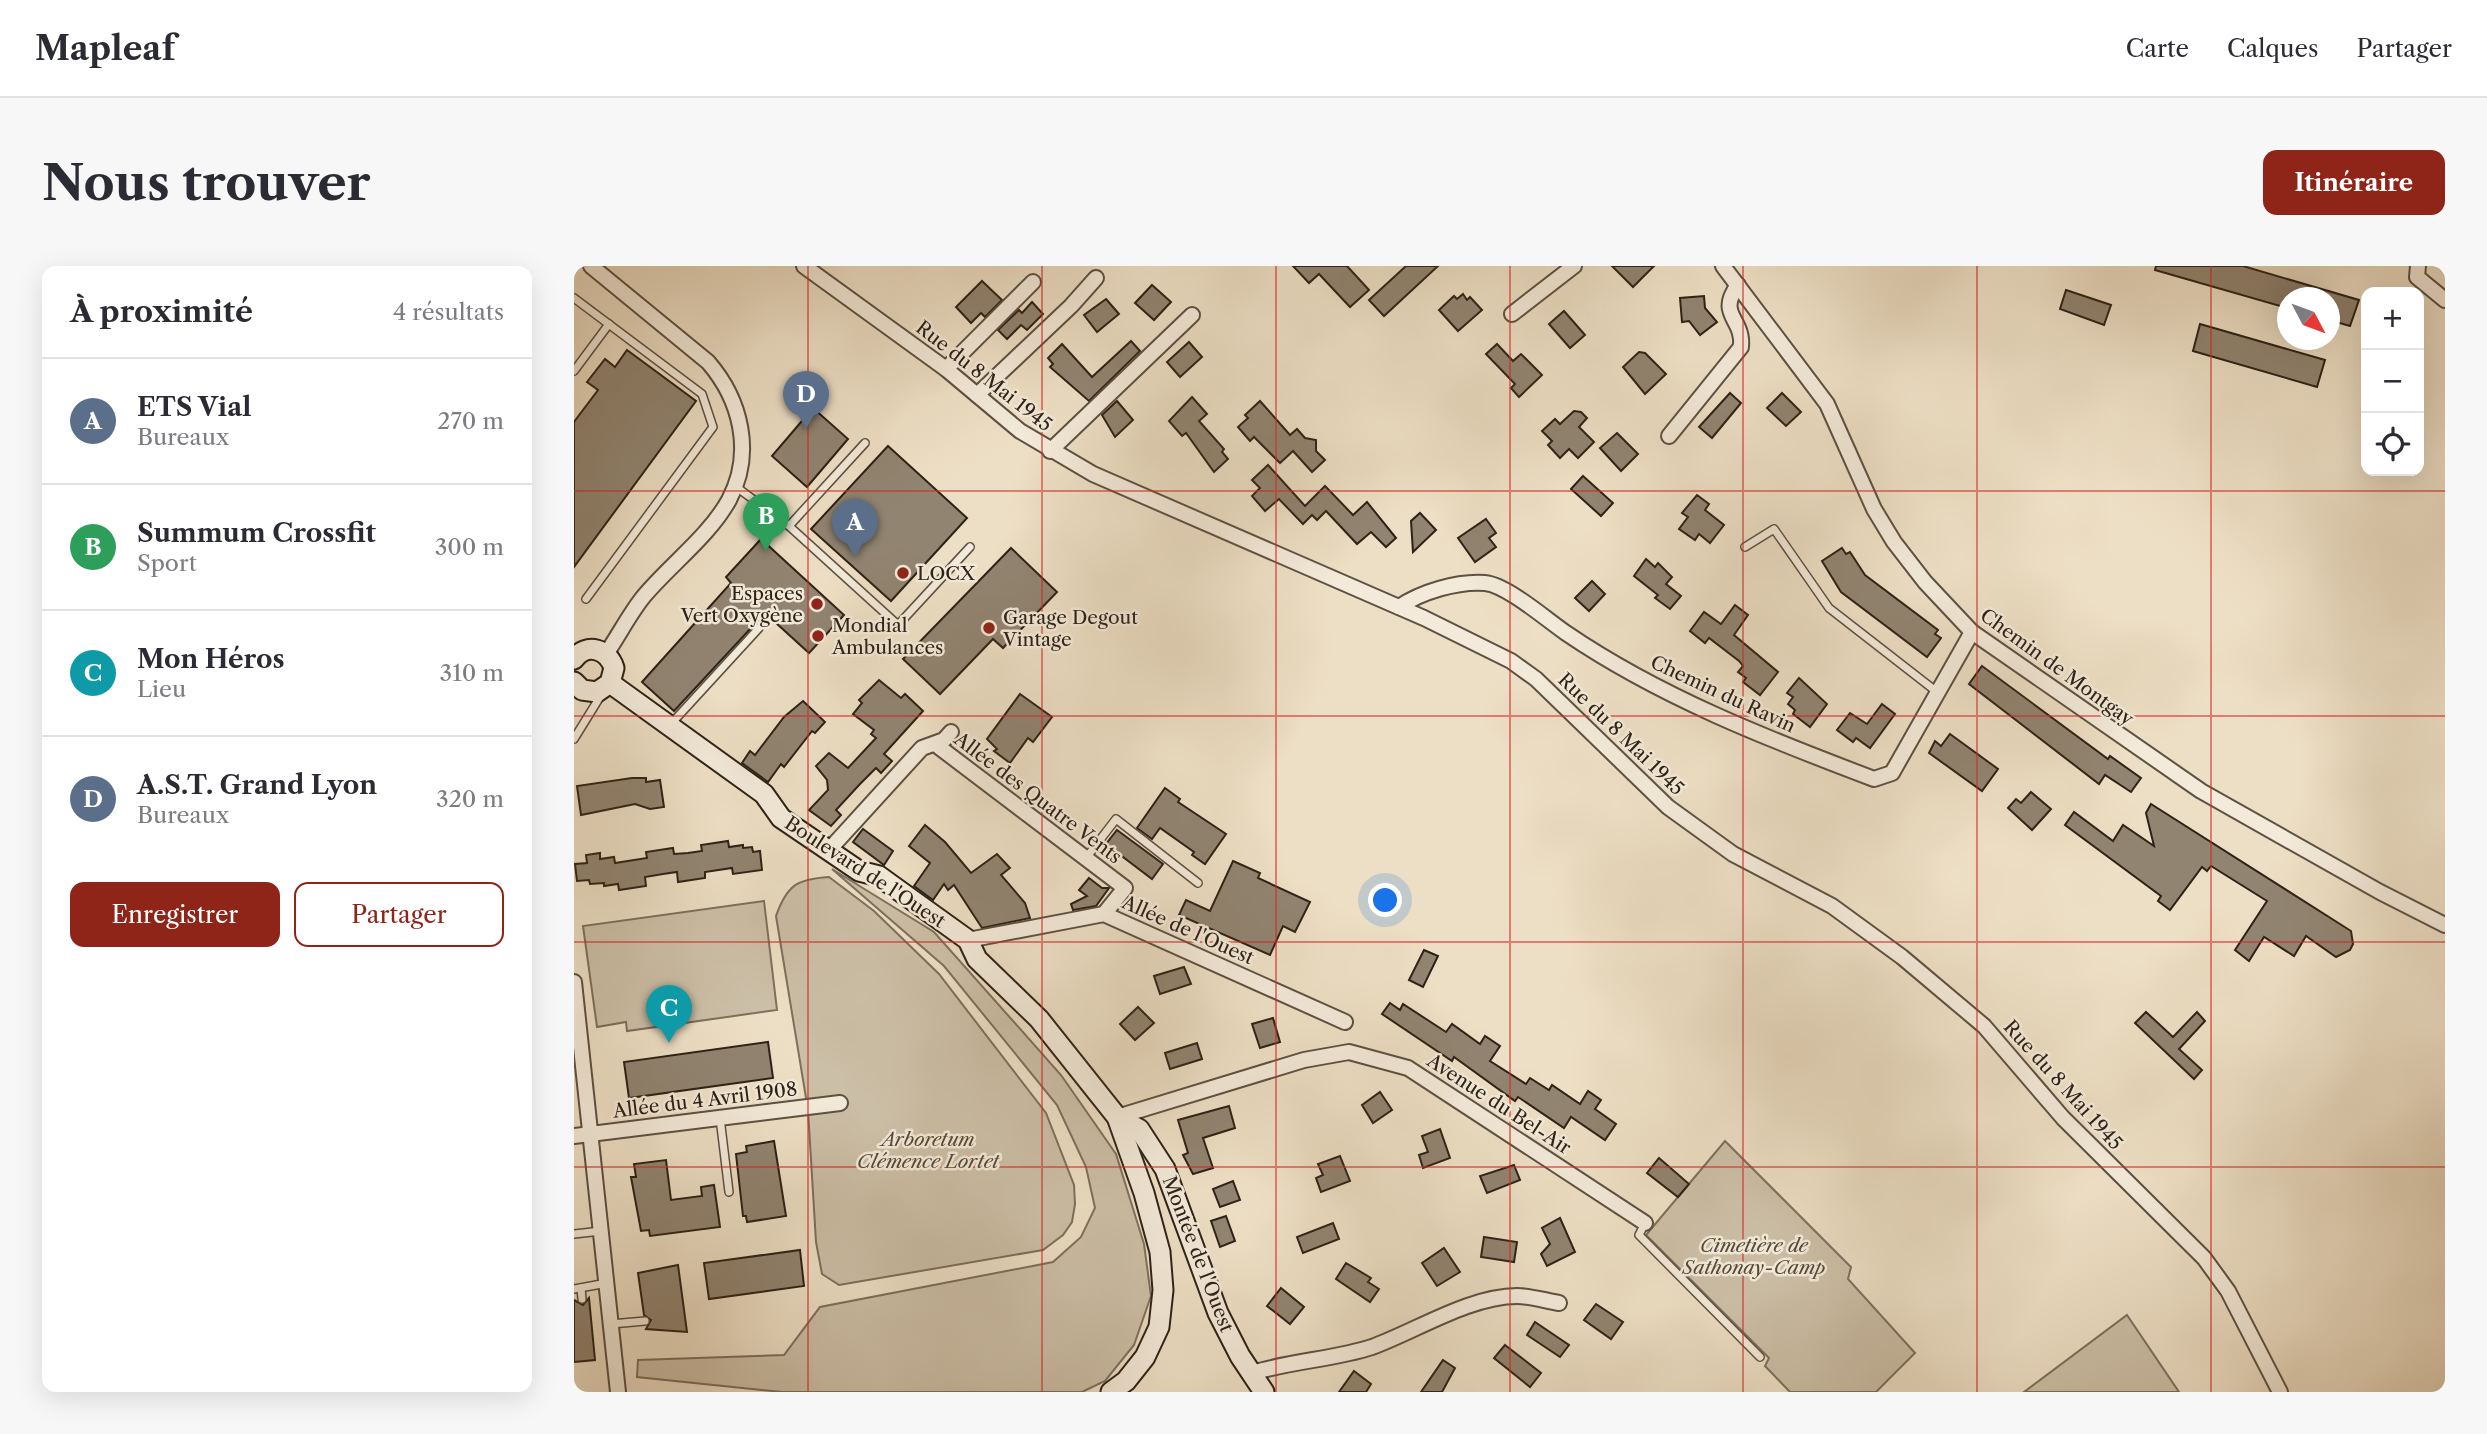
<!DOCTYPE html>
<html lang="fr">
<meta charset="utf-8">
<style>
:root{--surface:#fff;--page:#f7f7f7;--text:#2b2b33;--muted:#7c7c81;--line:#e1e1e2;--accent:#8f2418}
body{margin:0;font-family:"Libre Caslon Text",serif;background:var(--page);color:var(--text)}
.controls{position:absolute;right:21px;top:21px;display:grid;overflow:hidden;border-radius:14px;box-shadow:0 7px 28px #0002}
.controls button{width:63px;height:63px;display:grid;place-items:center;padding:0;border:0;border-bottom:2px solid var(--line);background:var(--surface);color:var(--text);font:35px sans-serif}
.compass{position:absolute;left:1703px;top:21px;width:63px;height:63px;border-radius:50%;background:var(--surface);box-shadow:0 7px 28px #0002;rotate:131deg}
.you{position:absolute;left:812px;top:635px;width:24px;height:24px;margin:-18px;border:5px solid #fff;border-radius:50%;background:#1a73e8;box-shadow:0 0 0 10px #1a73e833}
.badge{display:grid;place-items:center;width:46px;height:46px;border-radius:50%;background:var(--accent);color:#fff;font-size:23px;font-weight:700}
.pin{position:absolute;translate:-50% -58px;filter:drop-shadow(0 2px 4px #0008)}
.pin::after{content:'';position:absolute;top:37px;width:24px;height:21px;background:inherit;clip-path:polygon(0 0,100% 0,50% 100%)}
.list{margin:0;padding:0;list-style:none}
h2{display:flex;justify-content:space-between;align-items:center;height:91px;margin:0;padding:0 28px;font-size:30px}
h2 small{font-size:23px;font-weight:400;color:var(--muted)}
.list li{display:grid;grid-template-columns:46px 1fr auto;gap:21px;align-items:center;box-sizing:border-box;height:126px;padding:0 28px;border-top:2px solid var(--line)}
.list b{display:block;font-size:26px;white-space:nowrap}
.list p{margin:0;font-size:23px;white-space:nowrap;color:var(--muted)}
.list em{font-size:23px;font-style:normal;color:var(--muted)}
.actions{display:flex;gap:14px;padding:21px 28px}
.actions a{flex:1;padding:16px 0;border:2px solid var(--accent);border-radius:14px;text-align:center;font-size:24px;color:var(--accent)}
.actions .main{background:var(--accent);color:#fff}
.icon{flex:none;width:38px;height:38px;fill:none;stroke:currentColor;stroke-width:2;stroke-linecap:round;stroke-linejoin:round}
.map{position:relative;flex:none;width:1871px;height:1126px;overflow:hidden;border-radius:14px}
header{display:flex;align-items:center;gap:42px;box-sizing:border-box;height:98px;padding:0 35px;background:var(--surface);border-bottom:2px solid var(--line)}
header strong{font-size:33px}
nav{display:flex;gap:38px;margin-inline-start:auto;font-size:24px}
.intro{display:flex;align-items:center;justify-content:space-between;box-sizing:border-box;height:168px;padding:0 42px}
h1{margin:0;font-size:49px}
.button{padding:18px 32px;border-radius:14px;background:var(--accent);color:#fff;font-size:24px;font-weight:700}
main{display:flex;gap:42px;padding:0 42px}
aside{flex:1;background:var(--surface);border-radius:14px;box-shadow:0 7px 28px #0002}
.map>svg:first-child{display:block}
.green{fill:#ccbfa7;stroke:#7c705e;stroke-width:2}
.building{fill:#918471;stroke:#2d2216;stroke-width:2}
.lines{fill:none;stroke-linecap:round;stroke-linejoin:round}
.lane-casing{stroke:#5d5142;stroke-width:10}
.street-casing{stroke:#5d5142;stroke-width:18}
.secondary-casing{stroke:#2d2216;stroke-width:23}
.lane{stroke:#f3ead9;stroke-width:7}
.street{stroke:#f3ead9;stroke-width:14}
.secondary{stroke:#f3ead9;stroke-width:19}
.grid{fill:none;stroke:#d62828;stroke-width:2;stroke-opacity:0.55}
.poi-dot{fill:#8f2418;stroke:#f3ead9;stroke-width:2.5}
.labels{text-anchor:middle;dominant-baseline:central;stroke-width:5;stroke-linejoin:round;paint-order:stroke}
.street-label{font-size:19px;fill:#2d2216;stroke:#f3ead9}
.poi-label{font-size:19px;fill:#2d2216;stroke:#f3ead9;text-anchor:start}
.park-label{font-size:19px;font-style:italic;fill:#55493a;stroke:#f3ead9}
</style>
<header>
<strong>Mapleaf</strong>
<nav><a>Carte</a><a>Calques</a><a>Partager</a></nav>
</header>
<div class="intro"><h1>Nous trouver</h1><a class="button">Itinéraire</a></div>
<main>
<aside>
<h2>À proximité<small>4 résultats</small></h2>
<ul class="list">
<li><span class="badge" style="background:#5c6f8a">A</span><div><b>ETS Vial</b><p>Bureaux</p></div><em>270 m</em></li>
<li><span class="badge" style="background:#2e9e5b">B</span><div><b>Summum Crossfit</b><p>Sport</p></div><em>300 m</em></li>
<li><span class="badge" style="background:#0f9aa8">C</span><div><b>Mon Héros</b><p>Lieu</p></div><em>310 m</em></li>
<li><span class="badge" style="background:#5c6f8a">D</span><div><b>A.S.T. Grand Lyon</b><p>Bureaux</p></div><em>320 m</em></li>
</ul>
<div class="actions"><a class="main">Enregistrer</a><a>Partager</a></div>
</aside>
<div class="map">
<svg width="1871" height="1126" viewBox="0 0 1871 1126">
<rect width="100%" height="100%" fill="#eddfc5"/>
<filter id="stains"><feTurbulence type="fractalNoise" baseFrequency=".00286" numOctaves="4"/><feColorMatrix values="0 0 0 0 .2 0 0 0 0 .09 0 0 0 0 .02 0 0 0 .5 -.17"/></filter>
<radialGradient id="worn" r=".72"><stop offset=".6" stop-color="#630" stop-opacity="0"/><stop offset="1" stop-color="#630" stop-opacity=".3"/></radialGradient>
<g class="green">
<polygon points="258,603 360,666 487,809 542,888 570,978 577,1030 560,1079 531,1115 508,1126 208,1126 63,1111 64,1094 210,1089 246,1041 479,996 507,971 521,942 512,901 483,839 370,700"/>
<path d="M255 611 300 645 365 708 472 847 500 919 501 938 498 956 489 969 469 984 265 1019 248 1008 242 976 234 844 202 650C213 619 223 613 255 611Z"/>
<polygon points="190,635 203,744 53,765 52,756 23,761 9,660"/>
<polygon points="1151,875 1277,1001 1274,1013 1341,1087 1302,1126 1216,1126 1191,1100 1195,1092 1072,969"/>
<polygon points="1553,1049 1605,1126 1450,1126"/>
</g>
<g class="building">
<polygon points="719,0 773,0 795,24 776,41 745,8 735,17"/>
<polygon points="832,0 864,0 810,50 795,34"/>
<polygon points="1038,0 1080,0 1059,21"/>
<polygon points="1582,0 1669,0 1785,34 1776,60 1755,54 1755,32 1713,32 1713,42 1581,4"/>
<polygon points="408,15 428,34 411,51 407,47 397,57 382,41"/>
<polygon points="578,19 597,36 580,54 561,37"/>
<polygon points="1492,24 1537,39 1530,59 1486,43"/>
<polygon points="889,28 893,34 896,31 908,44 884,65 865,44 880,30 883,33"/>
<polygon points="1130,30 1131,42 1143,56 1126,69 1115,55 1108,56 1106,32"/>
<polygon points="532,33 545,48 523,66 510,49"/>
<polygon points="458,36 469,48 453,64 447,59 433,73 424,64 445,44 448,47"/>
<polygon points="990,45 1011,69 996,82 975,58"/>
<polygon points="1626,58 1751,94 1743,121 1619,85"/>
<polygon points="557,75 566,85 515,135 476,101 479,98 474,92 488,78 518,111"/>
<polygon points="615,76 628,91 606,111 593,96"/>
<polygon points="923,78 939,95 947,88 968,109 945,131 937,122 941,118 912,88"/>
<polygon points="53,84 122,135 0,301 0,156 24,124 13,116 31,93 41,101"/>
<polygon points="1065,86 1071,87 1092,108 1071,128 1049,101"/>
<polygon points="1156,127 1167,137 1138,172 1125,161"/>
<polygon points="1208,127 1227,146 1212,160 1193,142"/>
<polygon points="618,131 633,148 625,155 650,183 648,186 654,193 640,206 612,167 608,170 595,155"/>
<polygon points="543,135 559,154 541,171 528,149"/>
<polygon points="686,135 716,169 723,163 731,172 742,174 742,185 751,194 738,206 719,185 706,197 680,171 676,175 664,161 674,152 671,149"/>
<polygon points="239,142 274,173 233,221 198,190"/>
<polygon points="1000,145 1007,146 1013,152 1005,161 1020,176 1004,192 995,183 986,192 974,179 978,175 968,165 981,153 986,158"/>
<polygon points="1043,167 1064,188 1047,205 1026,182"/>
<polygon points="314,180 393,252 317,335 237,263"/>
<polygon points="694,199 731,240 751,220 779,249 793,236 822,272 812,281 797,266 783,278 752,245 743,254 738,249 729,258 705,233 691,245 678,230 686,222 678,214"/>
<polygon points="1009,210 1039,237 1027,250 997,223"/>
<polygon points="1123,229 1135,238 1131,244 1150,259 1136,277 1125,268 1121,274 1105,263 1114,251 1108,247"/>
<polygon points="846,247 862,264 839,286 837,255"/>
<polygon points="912,253 922,267 915,272 922,281 901,296 884,272"/>
<polygon points="187,273 270,349 235,387 191,347 100,445 68,416 157,317 152,311"/>
<polygon points="437,282 483,326 429,382 419,373 366,428 329,393"/>
<polygon points="1268,282 1272,288 1276,286 1291,309 1364,364 1361,368 1367,372 1353,391 1267,326 1248,295"/>
<polygon points="1072,293 1081,301 1084,297 1098,311 1092,318 1107,330 1096,343 1081,332 1084,329 1060,310"/>
<polygon points="1018,315 1031,328 1015,345 1001,332"/>
<polygon points="1161,339 1174,349 1160,369 1204,406 1186,429 1169,416 1172,412 1164,406 1169,400 1165,395 1135,372 1131,377 1116,365 1130,346 1147,358"/>
<polygon points="1408,400 1534,493 1536,490 1567,512 1557,526 1531,509 1525,518 1395,418"/>
<polygon points="1225,412 1253,438 1236,461 1219,448 1221,444 1214,438 1219,431 1213,427"/>
<polygon points="305,414 327,432 331,428 349,445 310,488 318,495 307,507 302,502 286,518 262,544 267,549 257,560 235,544 254,524 253,514 242,500 255,487 274,502 302,472 297,468 300,464 279,448 288,437 285,434"/>
<polygon points="446,428 478,451 459,476 454,472 436,497 420,485 423,483 413,473"/>
<polygon points="229,435 251,456 241,467 238,465 210,501 207,498 194,516 168,497 176,485 181,489 210,451"/>
<polygon points="1308,438 1321,448 1296,482 1282,472 1279,476 1263,464 1276,447 1293,458"/>
<polygon points="1376,468 1424,503 1408,525 1355,487 1361,475 1367,480"/>
<polygon points="58,512 72,512 72,516 86,514 90,541 76,543 61,538 7,549 3,520"/>
<polygon points="591,522 606,533 604,536 652,568 631,598 618,589 620,586 586,562 578,573 563,562"/>
<polygon points="1457,526 1477,543 1458,564 1434,542 1442,533 1447,537"/>
<polygon points="1577,538 1777,665 1779,678 1776,684 1762,691 1732,670 1720,690 1690,671 1675,695 1661,684 1693,635 1637,600 1633,605 1628,601 1596,644 1584,635 1587,630 1491,559 1500,546 1539,575 1549,559 1580,580 1572,547"/>
<polygon points="351,559 371,576 397,607 423,588 436,602 427,609 451,637 456,652 408,662 380,619 374,624 370,618 359,634 340,620 356,597 335,580"/>
<polygon points="289,563 319,585 310,599 279,576"/>
<polygon points="543,564 589,598 578,613 532,578"/>
<polygon points="154,575 155,581 169,579 169,582 178,581 179,586 186,585 188,604 159,608 158,602 131,606 131,612 104,616 103,606 89,608 71,611 72,620 45,624 44,618 30,620 30,617 16,618 15,614 3,615 1,598 13,597 12,589 26,587 26,593 40,591 41,597 73,592 72,586 99,582 100,588 114,587 128,585 127,579"/>
<polygon points="659,595 686,607 684,612 736,636 721,666 709,660 696,689 605,649 612,634 636,645"/>
<polygon points="515,612 528,622 535,622 522,640 499,644 497,638 513,630 505,624"/>
<polygon points="850,684 864,690 849,721 835,714"/>
<polygon points="610,701 617,718 586,728 580,710"/>
<polygon points="816,737 826,744 829,738 872,766 878,758 906,778 911,770 926,780 916,795 952,818 956,812 975,824 978,819 1006,838 1014,825 1027,834 1021,843 1042,858 1031,874 997,851 990,862 944,831 941,835 880,791 878,795 808,748"/>
<polygon points="564,741 580,757 561,774 546,758"/>
<polygon points="1572,746 1599,771 1623,746 1631,755 1605,783 1628,804 1620,813 1561,757"/>
<polygon points="699,752 706,776 686,782 678,758"/>
<polygon points="194,776 199,812 55,832 50,796"/>
<polygon points="623,777 628,793 596,803 591,787"/>
<polygon points="806,826 818,844 799,857 788,839"/>
<polygon points="655,840 661,862 629,872 639,902 619,908 609,889 614,887 604,854"/>
<polygon points="866,863 876,892 849,902 845,889 854,886 848,870"/>
<polygon points="200,875 212,950 173,956 172,950 169,950 162,888 173,886 172,880"/>
<polygon points="766,890 776,915 747,926 742,912 749,909 744,898"/>
<polygon points="1085,892 1115,918 1104,931 1073,907"/>
<polygon points="92,894 97,934 128,930 127,921 140,919 146,961 76,970 75,964 67,965 57,911 62,911 60,898"/>
<polygon points="940,899 946,914 913,927 906,910"/>
<polygon points="659,915 666,934 646,941 639,923"/>
<polygon points="652,950 661,975 646,981 637,955"/>
<polygon points="986,952 1001,986 973,1000 967,988 976,978 968,962"/>
<polygon points="759,957 765,973 729,987 723,971"/>
<polygon points="910,971 943,976 940,996 907,991"/>
<polygon points="870,982 886,1006 863,1020 848,997"/>
<polygon points="226,984 230,1020 135,1033 130,997"/>
<polygon points="772,997 797,1012 794,1016 805,1023 796,1036 762,1013"/>
<polygon points="104,999 113,1066 72,1063 77,1054 70,1049 64,1007"/>
<polygon points="707,1022 730,1041 716,1058 693,1040"/>
<polygon points="15,1032 21,1094 0,1096 0,1034 9,1039"/>
<polygon points="1022,1038 1049,1056 1037,1073 1010,1054"/>
<polygon points="961,1056 995,1079 986,1091 953,1069"/>
<polygon points="931,1079 967,1107 956,1121 920,1092"/>
<polygon points="869,1094 881,1102 868,1126 847,1126"/>
<polygon points="780,1105 797,1118 792,1126 765,1126"/>
</g>
<g class="lines">
<g class="lane-casing">
<g id="lane">
<polyline points="0,32 128,128 139,161 12,333"/>
<polyline points="0,105 35,58"/>
<polyline points="161,220 215,260 324,359 396,281"/>
<polyline points="215,260 291,177"/>
<polyline points="1171,281 1200,263 1255,342 1363,426"/>
<polyline points="96,459 185,362"/>
<polyline points="0,473 29,426"/>
<polyline points="512,592 542,553 624,617"/>
<polyline points="146,852 155,926"/>
<polyline points="1071,957 1065,969 1186,1091"/>
<polyline points="0,968 27,965"/>
<polyline points="7,1022 8,1033"/>
<polyline points="0,1023 33,1017"/>
<polyline points="37,1058 71,1055"/>
</g>
</g>
<g class="street-casing">
<g id="street">
<path d="M17 0 134 96C167 134 180 187 155 234 135 270 97 298 70 330 56 347 45 369 32 388"/>
<polyline points="230,0 372,103 446,165 519,208 850,352 937,395 962,413 1094,541 1159,588 1258,640 1328,691 1410,760 1489,852 1630,992 1654,1025 1706,1126"/>
<polyline points="1149,0 1253,138 1300,243 1320,276 1351,316 1398,366 1627,525 1806,626 1871,659"/>
<polyline points="1844,0 1843,11 1871,34"/>
<polyline points="938,48 1000,0"/>
<polyline points="372,103 459,16"/>
<polyline points="403,129 497,40 522,12"/>
<path d="M1095 170 1167 81C1170 52 1142 49 1164 19"/>
<polyline points="476,185 618,49"/>
<path d="M825 341C847 326 883 315 911 317 933 319 973 354 992 367 1086 431 1194 473 1300 513L1318 507 1398 366"/>
<polyline points="361,478 551,622 530,648"/>
<polyline points="254,585 348,482 370,474 377,466"/>
<polyline points="394,674 530,648 771,756"/>
<polyline points="0,716 44,1126"/>
<polyline points="543,851 730,794 775,786 834,802 1071,957"/>
<polyline points="0,870 266,837"/>
<path d="M678 1107C717 1095 762 1093 798 1081 842 1065 896 1030 943 1030 957 1030 972 1035 985 1037"/>
</g>
</g>
<g class="secondary-casing">
<g id="secondary">
<path d="M0 393C13 376 34 383 40 402L36 417 23 426 8 424 0 416"/>
<polyline points="36,417 190,528 207,552 285,605 305,610 316,618 394,674 403,693 465,753 543,851 570,927 586,986 589,1024 585,1061 571,1091 552,1115 537,1126"/>
<polyline points="543,851 565,863 591,903 644,1047 666,1090 690,1126"/>
</g>
</g>
<use href="#lane" class="lane"/>
<use href="#street" class="street"/>
<use href="#secondary" class="secondary"/>
</g>
<path class="grid" d="M234 0V1126M468 0V1126M702 0V1126M936 0V1126M1169 0V1126M1403 0V1126M1637 0V1126M0 225H1871M0 450H1871M0 676H1871M0 901H1871"/>
<g class="poi-dot">
<circle cx="329" cy="307" r="7"/>
<circle cx="243" cy="338" r="7"/>
<circle cx="415" cy="362" r="7"/>
<circle cx="244" cy="370" r="7"/>
</g>
<g class="labels">
<g class="street-label">
<text transform="translate(410 110) rotate(38)">Rue du 8 Mai 1945</text>
<text transform="translate(1483 401) rotate(36)">Chemin de Montgay</text>
<text transform="translate(1149 428) rotate(25)">Chemin du Ravin</text>
<text transform="translate(1047 468) rotate(44)">Rue du 8 Mai 1945</text>
<text transform="translate(464 532) rotate(37)">Allée des Quatre Vents</text>
<text transform="translate(291 606) rotate(33)">Boulevard de l'Ouest</text>
<text transform="translate(614 664) rotate(24)">Allée de l'Ouest</text>
<text transform="translate(1489 819) rotate(48)">Rue du 8 Mai 1945</text>
<text transform="translate(131 834) rotate(-7)">Allée du 4 Avril 1908</text>
<text transform="translate(925 838) rotate(33)">Avenue du Bel-Air</text>
<text transform="translate(624 988) rotate(69)">Montée de l'Ouest</text>
</g>
<g class="poi-label">
<text x="343" y="307">LOCX</text>
<text x="229" y="327" text-anchor="end">Espaces<tspan x="229" dy="22">Vert Oxygène</tspan></text>
<text x="429" y="351">Garage Degout<tspan x="429" dy="22">Vintage</tspan></text>
<text x="258" y="359">Mondial<tspan x="258" dy="22">Ambulances</tspan></text>
</g>
<g class="park-label">
<text x="354" y="873">Arboretum<tspan x="354" dy="22">Clémence Lortet</tspan></text>
<text x="1180" y="979">Cimetière de<tspan x="1180" dy="22">Sathonay-Camp</tspan></text>
</g>
</g>
<rect width="100%" height="100%" filter="url(#stains)"/>
<rect width="100%" height="100%" fill="url(#worn)"/>
</svg>
<div class="controls">
<button>+</button>
<button>−</button>
<button><svg class="icon" aria-label="locate" viewBox="0 0 24 24"><circle cx="12" cy="12" r="6"/><path d="M12 2v4M12 18v4M2 12h4M18 12h4"/></svg></button>
</div>
<svg class="compass" viewBox="-18 -18 36 36"><path d="M0-13l5 13h-10z" fill="#e53935"/><path d="M0 13l5-13h-10z" fill="#7c7c81"/></svg>
<div class="you"></div>
<div class="pin badge" style="left:281px;top:291px;background:#5c6f8a">A</div>
<div class="pin badge" style="left:192px;top:285px;background:#2e9e5b">B</div>
<div class="pin badge" style="left:95px;top:777px;background:#0f9aa8">C</div>
<div class="pin badge" style="left:232px;top:163px;background:#5c6f8a">D</div>
</div>
</main>
